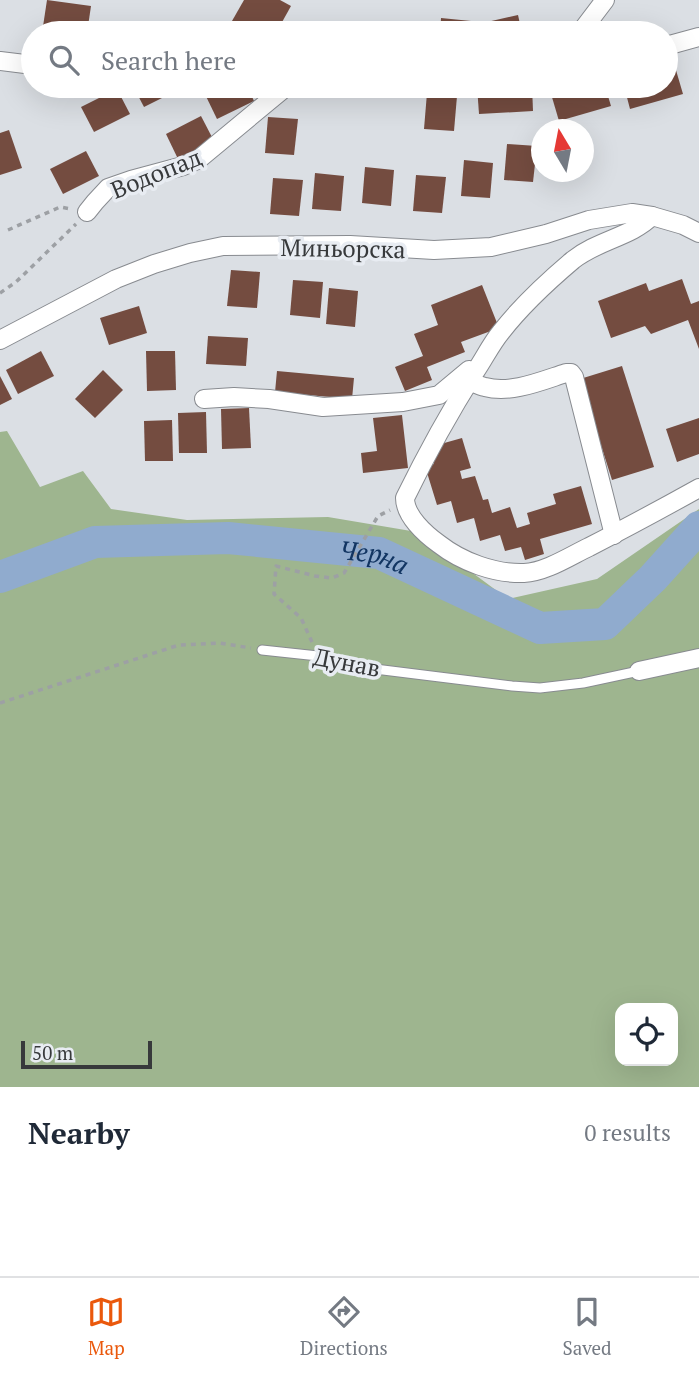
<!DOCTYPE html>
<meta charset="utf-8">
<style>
:root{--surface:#fff;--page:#f6f6f7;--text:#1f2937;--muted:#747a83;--line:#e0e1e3;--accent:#ea580c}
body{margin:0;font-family:"PT Serif",serif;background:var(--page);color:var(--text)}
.controls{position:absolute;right:21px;bottom:21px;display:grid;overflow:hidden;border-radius:14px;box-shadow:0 7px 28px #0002}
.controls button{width:63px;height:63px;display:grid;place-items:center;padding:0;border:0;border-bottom:2px solid var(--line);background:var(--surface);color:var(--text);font:35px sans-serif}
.compass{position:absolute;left:531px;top:119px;width:63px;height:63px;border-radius:50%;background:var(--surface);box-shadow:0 7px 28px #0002;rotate:350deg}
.scale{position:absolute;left:21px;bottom:18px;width:131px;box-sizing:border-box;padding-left:7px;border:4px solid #37393b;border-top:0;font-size:19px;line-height:24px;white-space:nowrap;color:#37393b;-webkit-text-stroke:5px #e8ecf2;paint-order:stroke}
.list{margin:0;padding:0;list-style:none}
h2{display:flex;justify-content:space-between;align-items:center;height:91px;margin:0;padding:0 28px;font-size:30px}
h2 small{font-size:23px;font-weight:400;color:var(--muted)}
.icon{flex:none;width:38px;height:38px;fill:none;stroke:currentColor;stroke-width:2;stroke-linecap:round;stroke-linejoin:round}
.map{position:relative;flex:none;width:699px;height:1087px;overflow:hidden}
.search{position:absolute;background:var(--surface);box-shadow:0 7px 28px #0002;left:21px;right:21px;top:21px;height:77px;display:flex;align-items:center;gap:18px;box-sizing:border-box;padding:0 24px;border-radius:38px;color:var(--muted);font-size:26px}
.sheet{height:189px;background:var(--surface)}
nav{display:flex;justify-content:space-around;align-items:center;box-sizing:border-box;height:98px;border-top:2px solid var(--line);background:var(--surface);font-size:19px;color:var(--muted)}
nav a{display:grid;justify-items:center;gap:4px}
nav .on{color:var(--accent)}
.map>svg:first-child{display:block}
.forest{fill:#9eb58f;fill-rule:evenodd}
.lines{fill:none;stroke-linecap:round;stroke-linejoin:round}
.river{stroke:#90abce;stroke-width:32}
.building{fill:#744c40}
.service-casing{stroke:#888b90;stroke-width:11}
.minor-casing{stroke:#888b90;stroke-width:20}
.path{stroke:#9da0a4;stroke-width:3.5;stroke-dasharray:5 5;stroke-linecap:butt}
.service{stroke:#fff;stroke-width:9}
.minor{stroke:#fff;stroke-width:18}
.labels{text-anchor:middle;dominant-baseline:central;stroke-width:7;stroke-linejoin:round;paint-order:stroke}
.street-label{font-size:24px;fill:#37393b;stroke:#e8ecf2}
.water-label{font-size:26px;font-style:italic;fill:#123562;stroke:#e8ecf2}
</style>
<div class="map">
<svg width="699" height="1087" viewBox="0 0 699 1087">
<rect width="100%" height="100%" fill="#dbdfe4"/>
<path class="forest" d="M7 431 40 487 83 471 111 509 187 520 328 517 417 532 508 599 597 579 699 509V1087H0V432ZM620 1008H673V1061H620Z"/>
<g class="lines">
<path class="river" id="s1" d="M0 577 95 542 228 538 379 553 540 628 605 624 653 578 699 527"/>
</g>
<g class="building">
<polygon points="47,0 91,6 87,33 42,33"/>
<polygon points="244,0 280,0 291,6 276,33 255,33 232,21"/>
<polygon points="518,15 522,33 489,33 487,22"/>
<polygon points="441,18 471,21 470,33 440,33"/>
<polygon points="338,22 368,24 367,33 337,33"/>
<polygon points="673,60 683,94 630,109 624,86 666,86 666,62"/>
<polygon points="133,86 178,86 180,89 144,107"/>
<polygon points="201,86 247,86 254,101 217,119"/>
<polygon points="477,86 532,86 533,111 479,114"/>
<polygon points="552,86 605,86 611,106 559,121 549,87"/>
<polygon points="117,89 130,114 94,132 81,107"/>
<polygon points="427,93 457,96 454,131 424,129"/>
<polygon points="201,116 214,141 178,159 166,134"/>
<polygon points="268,117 298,119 294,155 265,153"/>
<polygon points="9,130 22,168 0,175 0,133"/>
<polygon points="507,144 537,146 533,182 504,180"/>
<polygon points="86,151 99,176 63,194 50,169"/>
<polygon points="464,160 493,163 490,198 461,196"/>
<polygon points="365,167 394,170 391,206 362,203"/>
<polygon points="315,173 344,176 341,211 312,209"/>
<polygon points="416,175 446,177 442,213 413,211"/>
<polygon points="273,178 303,180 299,216 270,214"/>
<polygon points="231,270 260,272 257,308 227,306"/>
<polygon points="682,279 691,304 699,301 699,349 688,320 651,334 645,326 611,338 598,301 646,283 649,291"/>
<polygon points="293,280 323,282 320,318 290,315"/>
<polygon points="482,285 499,328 461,342 465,352 427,367 432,380 405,391 395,367 423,356 414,334 438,325 431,305"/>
<polygon points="329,288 358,291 355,327 326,324"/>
<polygon points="139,306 147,333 109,345 100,318"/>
<polygon points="208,336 248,338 246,366 206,364"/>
<polygon points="41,351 54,376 18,394 6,370"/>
<polygon points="146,351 175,351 176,390 147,391"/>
<polygon points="622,366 654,467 612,480 580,379"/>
<polygon points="103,370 123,390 95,418 75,399"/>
<polygon points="277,371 354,378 352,399 275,392"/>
<polygon points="0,376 12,399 0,405"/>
<polygon points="249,408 251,448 222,449 221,409"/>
<polygon points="206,412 207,453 179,453 178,413"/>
<polygon points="402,415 408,468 363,473 361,453 377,451 373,418"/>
<polygon points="699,418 699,454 677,462 666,429"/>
<polygon points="172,420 173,461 145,461 144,421"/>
<polygon points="462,438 471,468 460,471 462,479 475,476 483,500 488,499 492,513 510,507 517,528 530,524 527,513 556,504 553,494 581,486 592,524 540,539 544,554 525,560 521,547 505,551 500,535 480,541 474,518 457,523 451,501 437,505 425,466 434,464 430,447"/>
</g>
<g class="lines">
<g class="service-casing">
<polyline id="service" points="262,650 318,656 367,668 512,686 540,688 583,683 639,671"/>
</g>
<g class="minor-casing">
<g id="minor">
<polyline points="580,33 605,0"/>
<polyline points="666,46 699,37"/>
<polyline points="0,61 33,65"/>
<polyline points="87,212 95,202 108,188 131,180 183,166 199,159 287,86"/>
<path d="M652 216C631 237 598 240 573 260 547 282 522 305 501 332 491 344 484 359 475 372 449 413 426 455 405 498 405 516 425 534 439 544 462 562 495 574 524 573 546 572 570 556 589 547 626 528 663 508 699 488"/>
<polyline points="0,340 116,279 154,264 190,253 223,246 350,245 434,250 491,247 546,234 589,220 632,213 652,216 683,225 699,233"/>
<path d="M469 381C474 383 480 386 485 387 511 394 541 381 566 373H571L574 377 614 535"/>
<polyline points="204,399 234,397 269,399 323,407 403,402 439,395 469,370"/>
<polyline points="639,671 699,658"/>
</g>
</g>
<g class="path">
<polyline points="8,230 60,207 71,209"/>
<polyline points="0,293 16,282 76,224"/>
<polyline points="312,642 301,618 274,594 276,566 315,576 332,578 344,573 378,516 390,510"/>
<polyline points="0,703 179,645 219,643 251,648"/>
</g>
<use href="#service" class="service"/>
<use href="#minor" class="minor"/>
</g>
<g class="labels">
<g class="street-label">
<text transform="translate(156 173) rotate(-22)">Водопад</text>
<text transform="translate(343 248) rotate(1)">Миньорска</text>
<text transform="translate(347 662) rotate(11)">Дунав</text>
</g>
<g class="water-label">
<text stroke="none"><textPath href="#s1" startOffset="382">Черна</textPath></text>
</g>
</g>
</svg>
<div class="controls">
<button><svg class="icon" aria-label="locate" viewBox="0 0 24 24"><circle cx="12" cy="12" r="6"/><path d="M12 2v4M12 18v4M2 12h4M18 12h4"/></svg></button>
</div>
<svg class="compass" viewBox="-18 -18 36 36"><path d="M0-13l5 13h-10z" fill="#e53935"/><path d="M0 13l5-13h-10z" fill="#747a83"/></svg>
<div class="scale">50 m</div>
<div class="search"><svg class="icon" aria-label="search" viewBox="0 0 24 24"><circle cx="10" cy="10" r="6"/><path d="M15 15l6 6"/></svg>Search here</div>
</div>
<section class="sheet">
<h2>Nearby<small>0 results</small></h2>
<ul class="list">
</ul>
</section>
<nav>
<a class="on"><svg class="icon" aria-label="map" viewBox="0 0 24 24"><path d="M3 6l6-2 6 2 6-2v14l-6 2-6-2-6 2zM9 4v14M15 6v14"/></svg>Map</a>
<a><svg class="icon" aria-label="directions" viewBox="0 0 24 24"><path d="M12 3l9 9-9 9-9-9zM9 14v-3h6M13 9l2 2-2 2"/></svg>Directions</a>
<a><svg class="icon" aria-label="saved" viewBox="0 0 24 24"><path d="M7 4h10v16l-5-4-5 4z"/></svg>Saved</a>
</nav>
